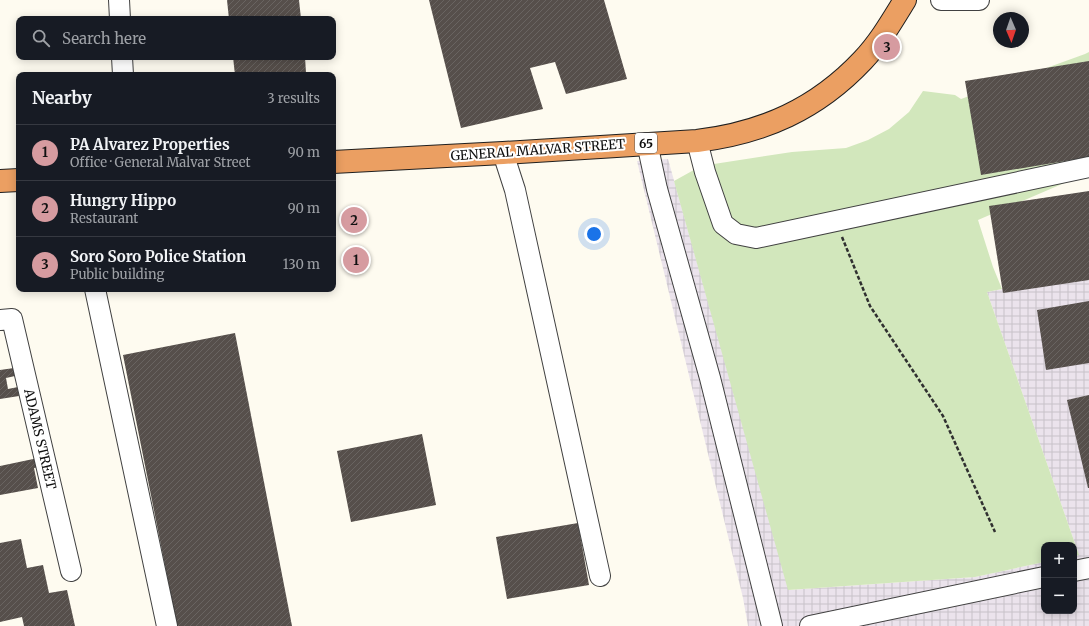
<!DOCTYPE html>
<meta charset="utf-8">
<style>
:root{--surface:#171b24;--page:#20242c;--text:#f1f3f6;--muted:#9ea1a6;--line:#363941;--accent:#d69ba0}
body{margin:0;font-family:Merriweather,serif;background:var(--page);color:var(--text)}
.controls{position:absolute;right:12px;bottom:12px;display:grid;overflow:hidden;border-radius:8px;box-shadow:0 2px 10px #0003}
.controls button{width:36px;height:36px;display:grid;place-items:center;padding:0;border:0;border-bottom:1px solid var(--line);background:var(--surface);color:var(--text);font:20px sans-serif}
.compass{position:absolute;left:993px;top:12px;width:36px;height:36px;border-radius:50%;background:var(--surface);box-shadow:0 2px 10px #0003;rotate:178deg}
.you{position:absolute;left:594px;top:234px;width:14px;height:14px;margin:-10px;border:3px solid #fff;border-radius:50%;background:#1a73e8;box-shadow:0 0 0 6px #1a73e833}
.badge{display:grid;place-items:center;width:26px;height:26px;border-radius:50%;background:var(--accent);color:#111;font-size:13px;font-weight:700}
.pin{position:absolute;translate:-50% -50%;border:2px solid #fff;box-shadow:0 1px 4px #0006}
.list{margin:0;padding:0;list-style:none}
h2{display:flex;justify-content:space-between;align-items:center;height:52px;margin:0;padding:0 16px;font-size:17px}
h2 small{font-size:13px;font-weight:400;color:var(--muted)}
.list li{display:grid;grid-template-columns:26px 1fr auto;gap:12px;align-items:center;box-sizing:border-box;height:56px;padding:0 16px;border-top:1px solid var(--line)}
.list b{display:block;font-size:15px;white-space:nowrap}
.list p{margin:0;font-size:13px;white-space:nowrap;color:var(--muted)}
.list em{font-size:13px;font-style:normal;color:var(--muted)}
.icon{flex:none;width:22px;height:22px;fill:none;stroke:currentColor;stroke-width:2;stroke-linecap:round;stroke-linejoin:round}
.map{position:relative;flex:none;width:1089px;height:626px;overflow:hidden}
.search{position:absolute;background:var(--surface);box-shadow:0 2px 10px #0003;left:16px;top:16px;width:320px;height:44px;display:flex;align-items:center;gap:10px;box-sizing:border-box;padding:0 14px;border-radius:8px;color:var(--muted);font-size:15px}
.panel{position:absolute;background:var(--surface);box-shadow:0 2px 10px #0003;left:16px;top:72px;width:320px;height:220px;border-radius:8px}
.map>svg:first-child{display:block}
.industrial{fill:url(#industrial-grid)}
.grass{fill:#d2e7bc}
.building{fill:url(#building-hatch)}
.lines{fill:none;stroke-linecap:round;stroke-linejoin:round}
.minor-casing{stroke:#414141;stroke-width:22}
.highway-casing{stroke:#1f1f1f;stroke-width:24}
.path{stroke:#303030;stroke-width:2.5;stroke-dasharray:4 2;stroke-linecap:butt}
.minor{stroke:#fff;stroke-width:20}
.highway{stroke:#eb9f62;stroke-width:22}
.labels{text-anchor:middle;dominant-baseline:central;stroke-width:4;stroke-linejoin:round;paint-order:stroke}
.shield{fill:#fff;stroke:#565656;stroke-width:1}
.shield-label{font-size:12px;font-weight:bold;fill:#0e0e0e}
.street-label{font-size:13px;fill:#0e0e0e;stroke:#fff}
</style>
<div class="map">
<svg width="1089" height="626" viewBox="0 0 1089 626">
<defs>
<pattern id="industrial-grid" width="8" height="8" patternUnits="userSpaceOnUse"><rect width="8" height="8" fill="#ebe3ec"/><path d="M0 4h8M4 0v8" fill="none" stroke="#c8c2c9"/></pattern>
<pattern id="building-hatch" width="6" height="6" patternUnits="userSpaceOnUse"><rect width="6" height="6" fill="#564f4b"/><path d="M-1 1l2-2M0 6l6-6M5 7l2-2" fill="none" stroke="#696461"/></pattern>
</defs>
<rect width="100%" height="100%" fill="#fefbf0"/>
<polygon class="industrial" points="668,159 789,590 975,577 1044,562 1044,611 1074,611 1074,556 1079,555 987,292 1089,273 1089,626 748,626 743,598 637,161"/>
<polygon class="grass" points="1089,52 1089,171 1083,175 978,220 993,267 1002,289 987,292 1079,555 1074,556 1074,545 1044,545 1044,562 975,577 788,590 674,181 701,166 792,152 846,148 868,140 889,129 909,112 923,91 955,95 961,99 1085,54"/>
<g class="building">
<polygon points="227,0 299,0 301,19 229,19"/>
<polygon points="429,0 604,0 627,79 566,94 555,62 530,68 543,109 461,128"/>
<polygon points="233,57 305,57 306,73 284,75 235,75"/>
<polygon points="1089,61 1089,157 981,175 965,81"/>
<polygon points="1089,191 1089,280 1003,293 989,206"/>
<polygon points="1089,301 1089,363 1046,370 1037,310"/>
<polygon points="235,333 292,626 177,626 123,355"/>
<polygon points="14,368 15,376 6,378 8,389 18,387 19,396 0,399 0,370"/>
<polygon points="1089,395 1089,488 1088,488 1067,400"/>
<polygon points="422,434 436,505 351,522 337,451"/>
<polygon points="38,458 39,467 34,468 38,488 0,495 0,466"/>
<polygon points="578,523 589,585 507,599 496,537"/>
<polygon points="21,539 27,568 43,565 49,593 67,590 75,626 24,626 22,617 0,622 0,543"/>
</g>
<g class="lines">
<g class="minor-casing">
<g id="minor">
<polyline points="119,0 120,19"/>
<polyline points="941,0 979,0"/>
<polyline points="122,57 123,75"/>
<polyline points="697,141 705,172 723,224 736,234 756,238 1089,167"/>
<polyline points="647,143 657,189 710,378 772,626"/>
<polyline points="503,153 515,190 600,576"/>
<polyline points="95,289 167,626"/>
<polyline points="0,320 12,319 71,571"/>
<polyline points="1074,571 1089,568"/>
<polyline points="810,626 1044,577"/>
</g>
</g>
<g class="highway-casing">
<g id="highway">
<path d="M333 162 503 153 697 141C763 133 817 109 863 60 880 42 892 21 905 0"/>
<polyline points="0,181 19,180"/>
</g>
</g>
<polyline class="path" points="842,237 870,306 943,416 995,532"/>
<use href="#minor" class="minor"/>
<use href="#highway" class="highway"/>
</g>
<g class="labels">
<rect class="shield" x="635" y="133" width="22" height="20" rx="3"/>
<g class="shield-label">
<text x="646" y="143">65</text>
</g>
<g class="street-label">
<text transform="translate(538 150) rotate(-4)">GENERAL MALVAR STREET</text>
<text transform="translate(40 439) rotate(77)">ADAMS STREET</text>
</g>
</g>
</svg>
<div class="controls">
<button>+</button>
<button>−</button>
</div>
<svg class="compass" viewBox="-18 -18 36 36"><path d="M0-13l5 13h-10z" fill="#e53935"/><path d="M0 13l5-13h-10z" fill="#9ea1a6"/></svg>
<div class="you"></div>
<div class="pin badge" style="left:356px;top:260px">1</div>
<div class="pin badge" style="left:354px;top:220px">2</div>
<div class="pin badge" style="left:887px;top:47px">3</div>
<div class="search"><svg class="icon" aria-label="search" viewBox="0 0 24 24"><circle cx="10" cy="10" r="6"/><path d="M15 15l6 6"/></svg>Search here</div>
<section class="panel">
<h2>Nearby<small>3 results</small></h2>
<ul class="list">
<li><span class="badge">1</span><div><b>PA Alvarez Properties</b><p>Office · General Malvar Street</p></div><em>90 m</em></li>
<li><span class="badge">2</span><div><b>Hungry Hippo</b><p>Restaurant</p></div><em>90 m</em></li>
<li><span class="badge">3</span><div><b>Soro Soro Police Station</b><p>Public building</p></div><em>130 m</em></li>
</ul>
</section>
</div>
